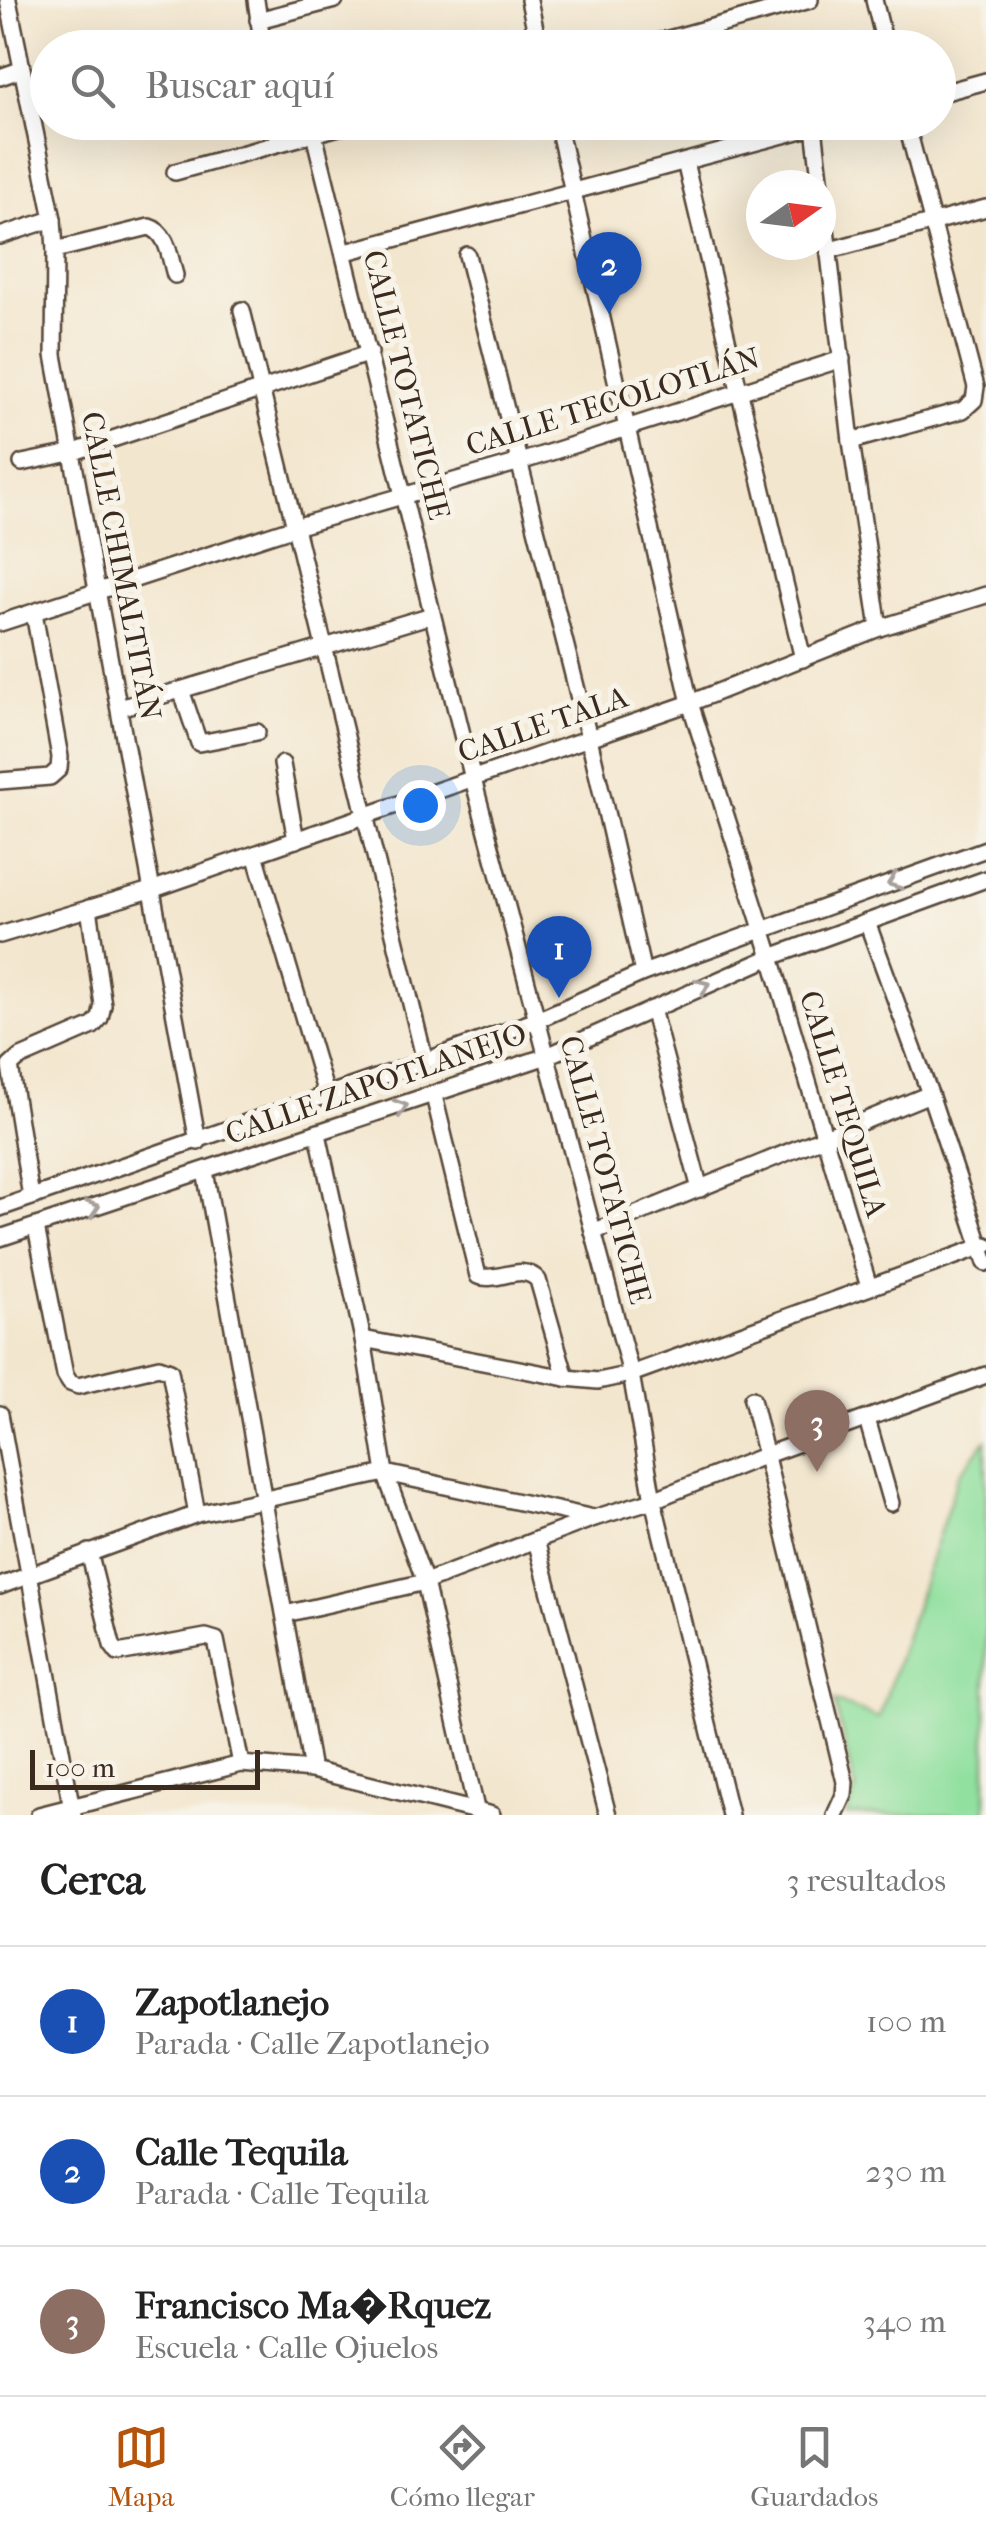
<!DOCTYPE html>
<html lang="es">
<meta charset="utf-8">
<style>
:root{--surface:#fff;--page:#f2f2f2;--text:#222;--muted:#767676;--line:#e0e0e0;--accent:#b45309}
body{margin:0;font-family:"IM FELL French Canon",serif;background:var(--page);color:var(--text)}
.compass{position:absolute;left:746px;top:170px;width:90px;height:90px;border-radius:50%;background:var(--surface);box-shadow:0 10px 40px #0002;rotate:76deg}
.scale{position:absolute;left:30px;bottom:25px;width:230px;box-sizing:border-box;padding-left:10px;border:5px solid #3b2a1e;border-top:0;font-size:28px;line-height:35px;white-space:nowrap;color:#3b2a1e;-webkit-text-stroke:8px #f7f3e8;paint-order:stroke}
.you{position:absolute;left:420px;top:805px;width:35px;height:35px;margin:-25px;border:8px solid #fff;border-radius:50%;background:#1a73e8;box-shadow:0 0 0 15px #1a73e833}
.badge{display:grid;place-items:center;width:65px;height:65px;border-radius:50%;background:var(--accent);color:#fff;font-size:32px;font-weight:700}
.pin{position:absolute;translate:-50% -82px;filter:drop-shadow(0 2px 5px #0008)}
.pin::after{content:'';position:absolute;top:52px;width:35px;height:30px;background:inherit;clip-path:polygon(0 0,100% 0,50% 100%)}
.list{margin:0;padding:0;list-style:none}
h2{display:flex;justify-content:space-between;align-items:center;height:130px;margin:0;padding:0 40px;font-size:42px}
h2 small{font-size:32px;font-weight:400;color:var(--muted)}
.list li{display:grid;grid-template-columns:65px 1fr auto;gap:30px;align-items:center;box-sizing:border-box;height:150px;padding:0 40px;border-top:2px solid var(--line)}
.list b{display:block;font-size:38px;white-space:nowrap}
.list p{margin:0;font-size:32px;white-space:nowrap;color:var(--muted)}
.list em{font-size:32px;font-style:normal;color:var(--muted)}
.icon{flex:none;width:55px;height:55px;fill:none;stroke:currentColor;stroke-width:2;stroke-linecap:round;stroke-linejoin:round}
.map{position:relative;flex:none;width:986px;height:1815px;overflow:hidden}
.search{position:absolute;background:var(--surface);box-shadow:0 10px 40px #0002;left:30px;right:30px;top:30px;height:110px;display:flex;align-items:center;gap:25px;box-sizing:border-box;padding:0 35px;border-radius:55px;color:var(--muted);font-size:38px}
.sheet{height:580px;background:var(--surface)}
nav{display:flex;justify-content:space-around;align-items:center;box-sizing:border-box;height:140px;border-top:2px solid var(--line);background:var(--surface);font-size:28px;color:var(--muted)}
nav a{display:grid;justify-items:center;gap:5px}
nav .on{color:var(--accent)}
.map>svg:first-child{display:block}
.green{fill:#90e09f;stroke:#66855e;stroke-width:2.5}
.lines{fill:none;stroke-linecap:round;stroke-linejoin:round}
.minor-casing{stroke:#574638;stroke-width:20}
.minor{stroke:#fff;stroke-width:15}
.oneway{stroke:#a79f9a}
.labels{text-anchor:middle;dominant-baseline:central;stroke-width:10;stroke-linejoin:round;paint-order:stroke}
.street-label{font-size:30px;fill:#3b2a1e;stroke:#f7f3e8}
</style>
<div class="map">
<svg width="986" height="1815" viewBox="0 0 986 1815">
<rect width="100%" height="100%" fill="#f7f3e8"/>
<filter id="ink" filterUnits="userSpaceOnUse"><feTurbulence type="fractalNoise" baseFrequency=".01" numOctaves="2"/><feDisplacementMap in="SourceGraphic" scale="20" xChannelSelector="R" yChannelSelector="G"/><feConvolveMatrix kernelMatrix="1 2 1 2 8 2 1 2 1" color-interpolation-filters="sRGB"/></filter>
<filter id="wash" filterUnits="userSpaceOnUse"><feTurbulence type="fractalNoise" baseFrequency=".0048" numOctaves="4" result="noise"/><feDisplacementMap in="SourceGraphic" scale="40" xChannelSelector="R" yChannelSelector="G"/><feGaussianBlur stdDeviation="2.25" result="paint"/><feColorMatrix in="noise" values="0 0 0 0 0 0 0 0 0 0 0 0 0 0 0 0 0 1.4 0 .05"/><feComposite in="paint" operator="in"/></filter>
<g filter="url(#wash)">
<rect width="100%" height="100%" fill="#f3e6ce"/>
<polygon class="green" points="986,1440 986,1809 983,1815 846,1815 856,1790 834,1701 879,1718 958,1476"/>
</g>
<g filter="url(#ink)">
<g class="lines">
<g class="minor-casing">
<g id="minor">
<polyline points="8,0 53,219 55,250 54,355 198,1142"/>
<polyline points="256,0 263,48"/>
<polyline points="529,0 539,48"/>
<polyline points="874,0 886,48"/>
<polyline points="258,20 335,0"/>
<polyline points="636,48 810,0"/>
<polyline points="0,77 20,70"/>
<polyline points="938,94 986,81"/>
<polyline points="276,122 279,143"/>
<polyline points="557,122 690,703 771,957 869,1287"/>
<polyline points="814,127 851,441 879,628"/>
<polyline points="314,134 473,779 631,1374 653,1500 730,1815"/>
<polyline points="685,162 803,659"/>
<polyline points="175,172 357,122"/>
<polyline points="0,236 53,219"/>
<path d="M55 250 149 227C168 232 170 259 175 275"/>
<polyline points="830,250 986,208"/>
<polyline points="346,252 832,122"/>
<polyline points="467,255 589,738 643,973"/>
<polyline points="242,310 425,1061"/>
<polyline points="851,441 963,410 974,400 976,387 906,122"/>
<polyline points="22,463 71,453 370,353"/>
<polyline points="0,623 295,527 520,462 842,359"/>
<polyline points="181,690 199,743 257,732"/>
<polyline points="120,708 432,615"/>
<polyline points="282,764 296,840"/>
<polyline points="0,781 50,777 59,769 60,757 34,613"/>
<polyline points="255,854 326,1094"/>
<polyline points="867,922 930,1094 986,1263"/>
<polyline points="0,935 154,889 690,703 879,628 986,595"/>
<polyline points="652,1009 700,1189"/>
<path d="M434 1096 478 1276C499 1283 521 1262 538 1280L566 1378"/>
<polyline points="318,1134 363,1339 385,1473 425,1582 476,1809"/>
<polyline points="205,1171 312,1770"/>
<polyline points="31,1197 10,1066 19,1058 93,1026 100,1018 103,1005 89,908"/>
<polyline points="0,1208 425,1061 537,1020 643,973 986,849"/>
<polyline points="36,1227 65,1375 70,1383 78,1386 159,1367 170,1371 197,1514"/>
<polyline points="593,1232 930,1094"/>
<polyline points="0,1238 547,1056 771,957 986,879"/>
<polyline points="363,1339 566,1378 598,1381 631,1374 986,1245"/>
<polyline points="752,1399 845,1782 844,1795 835,1815"/>
<polyline points="0,1414 73,1815"/>
<polyline points="867,1419 891,1503"/>
<polyline points="536,1540 608,1815"/>
<polyline points="89,1552 112,1645 118,1653 206,1637 216,1640 241,1764"/>
<polyline points="0,1586 197,1514 385,1473 594,1518"/>
<polyline points="285,1614 425,1582 594,1518 653,1500 766,1455 986,1375"/>
<polyline points="39,1815 241,1764 312,1770 492,1815"/>
</g>
</g>
<use href="#minor" class="minor"/>
</g>
<defs><path id="oneway-chevron" d="M-2-3.5L2.5 0L-2 3.5" fill="none" stroke-width="1.6" stroke-linecap="round" stroke-linejoin="round" transform="scale(2.5)"/></defs>
<g class="oneway">
<use href="#oneway-chevron" transform="translate(894 882) rotate(160)"/>
<use href="#oneway-chevron" transform="translate(703 986) rotate(-24)"/>
<use href="#oneway-chevron" transform="translate(401 1107) rotate(-18)"/>
<use href="#oneway-chevron" transform="translate(93 1208) rotate(-18)"/>
</g>
</g>
<g class="labels">
<g class="street-label">
<text transform="translate(406 385) rotate(76)">CALLE TOTATICHE</text>
<text transform="translate(613 402) rotate(-17)">CALLE TECOLOTLÁN</text>
<text transform="translate(121 566) rotate(79)">CALLE CHIMALTITÁN</text>
<text transform="translate(543 725) rotate(-19)">CALLE TALA</text>
<text transform="translate(376 1084) rotate(-19)">CALLE ZAPOTLANEJO</text>
<text transform="translate(843 1104) rotate(73)">CALLE TEQUILA</text>
<text transform="translate(605 1170) rotate(75)">CALLE TOTATICHE</text>
</g>
</g>
</svg>
<svg class="compass" viewBox="-18 -18 36 36"><path d="M0-13l5 13h-10z" fill="#e53935"/><path d="M0 13l5-13h-10z" fill="#767676"/></svg>
<div class="scale">100 m</div>
<div class="you"></div>
<div class="pin badge" style="left:559px;top:998px;background:#1a4fb4">1</div>
<div class="pin badge" style="left:609px;top:314px;background:#1a4fb4">2</div>
<div class="pin badge" style="left:817px;top:1472px;background:#8d6e63">3</div>
<div class="search"><svg class="icon" aria-label="search" viewBox="0 0 24 24"><circle cx="10" cy="10" r="6"/><path d="M15 15l6 6"/></svg>Buscar aquí</div>
</div>
<section class="sheet">
<h2>Cerca<small>3 resultados</small></h2>
<ul class="list">
<li><span class="badge" style="background:#1a4fb4">1</span><div><b>Zapotlanejo</b><p>Parada · Calle Zapotlanejo</p></div><em>100 m</em></li>
<li><span class="badge" style="background:#1a4fb4">2</span><div><b>Calle Tequila</b><p>Parada · Calle Tequila</p></div><em>230 m</em></li>
<li><span class="badge" style="background:#8d6e63">3</span><div><b>Francisco Ma�Rquez</b><p>Escuela · Calle Ojuelos</p></div><em>340 m</em></li>
</ul>
</section>
<nav>
<a class="on"><svg class="icon" aria-label="map" viewBox="0 0 24 24"><path d="M3 6l6-2 6 2 6-2v14l-6 2-6-2-6 2zM9 4v14M15 6v14"/></svg>Mapa</a>
<a><svg class="icon" aria-label="directions" viewBox="0 0 24 24"><path d="M12 3l9 9-9 9-9-9zM9 14v-3h6M13 9l2 2-2 2"/></svg>Cómo llegar</a>
<a><svg class="icon" aria-label="saved" viewBox="0 0 24 24"><path d="M7 4h10v16l-5-4-5 4z"/></svg>Guardados</a>
</nav>
